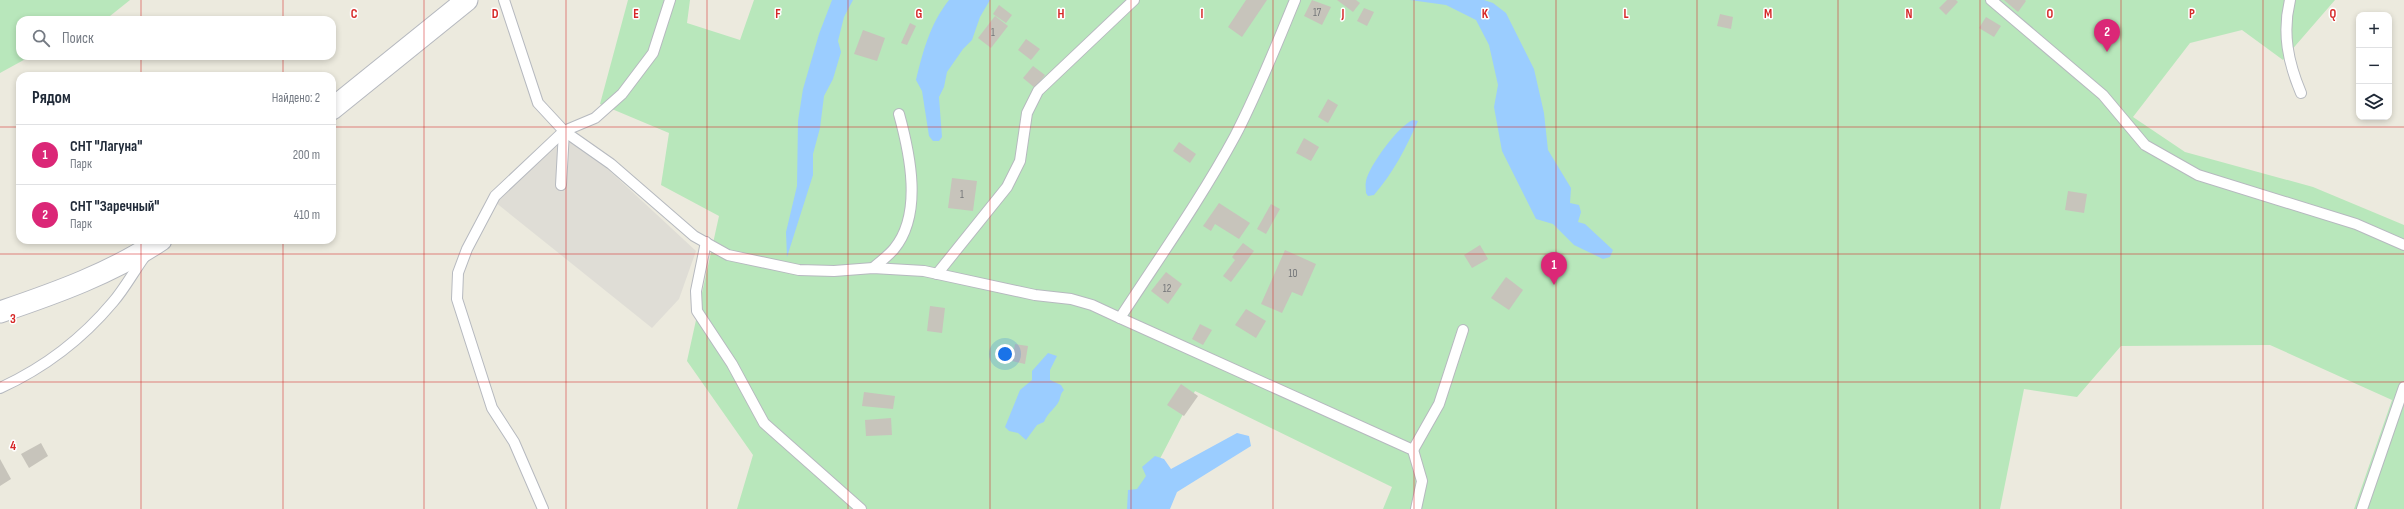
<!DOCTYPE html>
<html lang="ru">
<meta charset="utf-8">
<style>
:root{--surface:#fff;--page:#f6f6f7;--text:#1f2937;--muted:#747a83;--line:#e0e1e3;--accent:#db2777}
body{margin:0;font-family:"Sofia Sans Condensed",sans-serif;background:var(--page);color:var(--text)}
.controls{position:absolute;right:12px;top:12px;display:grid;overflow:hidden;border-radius:8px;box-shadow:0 2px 6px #0003}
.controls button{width:36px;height:36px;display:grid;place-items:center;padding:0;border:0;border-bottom:1px solid var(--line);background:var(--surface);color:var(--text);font:20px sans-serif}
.you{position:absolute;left:1005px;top:354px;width:14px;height:14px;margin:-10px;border:3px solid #fff;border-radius:50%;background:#1a73e8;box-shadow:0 0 0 6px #1a73e833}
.badge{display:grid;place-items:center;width:26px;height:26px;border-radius:50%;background:var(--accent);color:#fff;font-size:13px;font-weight:700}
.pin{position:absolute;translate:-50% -33px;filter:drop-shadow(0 1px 2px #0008)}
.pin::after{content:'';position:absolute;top:21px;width:14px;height:12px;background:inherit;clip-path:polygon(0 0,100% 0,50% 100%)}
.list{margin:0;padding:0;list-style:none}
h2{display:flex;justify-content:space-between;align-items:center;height:52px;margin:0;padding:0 16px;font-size:17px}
h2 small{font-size:13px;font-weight:400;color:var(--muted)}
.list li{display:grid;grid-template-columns:26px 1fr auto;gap:12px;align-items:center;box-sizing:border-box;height:60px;padding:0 16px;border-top:1px solid var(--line)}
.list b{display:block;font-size:15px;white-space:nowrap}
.list p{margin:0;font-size:13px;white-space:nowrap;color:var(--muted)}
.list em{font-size:13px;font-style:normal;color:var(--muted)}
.icon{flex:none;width:22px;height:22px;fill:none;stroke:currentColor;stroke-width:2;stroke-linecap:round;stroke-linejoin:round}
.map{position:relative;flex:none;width:2404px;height:509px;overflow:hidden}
.search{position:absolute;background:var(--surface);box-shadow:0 2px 6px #0003;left:16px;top:16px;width:320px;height:44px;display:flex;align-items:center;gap:10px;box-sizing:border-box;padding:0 14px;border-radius:12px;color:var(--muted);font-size:15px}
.panel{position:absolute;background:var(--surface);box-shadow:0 2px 6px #0003;left:16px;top:72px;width:320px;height:172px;border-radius:12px}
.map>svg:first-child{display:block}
.industrial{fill:#dfddd6}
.green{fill:#b8e7bb}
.water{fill:#9bcdff}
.building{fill:#c7c4bb}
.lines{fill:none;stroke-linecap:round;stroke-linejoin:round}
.service-casing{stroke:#b6b9bf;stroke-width:12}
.minor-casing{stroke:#b6b9bf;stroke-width:23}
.service{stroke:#fff;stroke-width:10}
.minor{stroke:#fff;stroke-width:21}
.grid{fill:none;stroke:#d62828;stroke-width:1;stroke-opacity:0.55}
.labels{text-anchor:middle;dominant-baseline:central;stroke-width:3;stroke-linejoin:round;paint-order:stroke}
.number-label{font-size:11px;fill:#737578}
.grid-label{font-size:13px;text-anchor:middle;font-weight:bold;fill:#d62828;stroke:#fff;stroke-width:3;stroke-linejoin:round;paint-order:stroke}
</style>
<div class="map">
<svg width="2404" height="509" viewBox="0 0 2404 509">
<rect width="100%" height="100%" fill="#eceade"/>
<polygon class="industrial" points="564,131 571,135 696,251 679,299 652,328 495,202"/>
<g class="green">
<polygon points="0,0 130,0 105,20 20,20 20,56 31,56 0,73"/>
<polygon points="628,0 690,0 687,23 740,40 754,0 2335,0 2283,60 2242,30 2190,43 2133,117 2185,152 2313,187 2404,225 2404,509 2354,509 2392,400 2270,345 2121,346 2077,397 2024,389 2000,509 1383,509 1392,487 1195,391 1134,509 737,509 753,455 687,361 719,216 661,185 669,133 600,104"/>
</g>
<g class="water">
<polygon points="832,0 853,0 844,17 838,41 841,52 833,79 824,96 820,128 813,154 813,175 787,257 786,232 797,186 798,121 803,89 819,34"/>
<path d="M949 0H990L980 17 972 40 963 49 947 72 944 87 939 97 942 137 939 141H933L929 136 922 91 916 80C923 51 930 24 949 0Z"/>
<polygon points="1410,0 1484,0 1493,3 1506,13 1534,69 1544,113 1548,150 1571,188 1570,203 1579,205 1581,212 1578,222 1585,224 1613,250 1610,257 1603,259 1574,245 1553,224 1536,219 1502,151 1494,107 1498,85 1489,45 1476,20 1446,5"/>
<path d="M1413 120 1418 121C1406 148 1393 173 1374 195L1368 196 1366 193C1366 189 1365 185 1366 181 1369 166 1399 125 1413 120Z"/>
<path d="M1048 353 1057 356 1050 370V380L1061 385 1064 390C1060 394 1061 396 1059 401 1056 408 1048 412 1044 422L1037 425 1026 440 1018 433 1009 431 1005 427 1020 390 1032 380V371Z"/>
<polygon points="1237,433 1249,436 1251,446 1177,492 1170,509 1127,509 1128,490 1137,489 1146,476 1142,467 1155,456 1164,459 1171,469"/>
</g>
<g class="building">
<polygon points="1246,0 1267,0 1242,37 1228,27"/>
<polygon points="1312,0 1331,7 1322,25 1304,16"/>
<polygon points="1337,0 1356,0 1360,3 1353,12"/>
<polygon points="1947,0 1956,0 1958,2 1946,15 1939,8"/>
<polygon points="2004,0 2025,0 2026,1 2018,12"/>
<polygon points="999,5 1012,15 1006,23 993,14"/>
<polygon points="1364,8 1374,12 1367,26 1357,21"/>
<polygon points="1720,14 1733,17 1731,29 1717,26"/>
<polygon points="995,16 1008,26 991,48 978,38"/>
<polygon points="1986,17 2001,26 1994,37 1979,28"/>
<polygon points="910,23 916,26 907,45 901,43"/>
<polygon points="863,30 885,38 877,61 854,54"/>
<polygon points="1026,39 1040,49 1031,60 1018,50"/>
<polygon points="1033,66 1045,75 1035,88 1023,78"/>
<polygon points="1328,99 1338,105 1328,123 1318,117"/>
<polygon points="1304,138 1319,147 1311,161 1296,153"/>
<polygon points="1179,142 1196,154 1190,163 1173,151"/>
<polygon points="952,178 977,181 973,211 948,208"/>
<polygon points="2068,191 2087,194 2084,213 2065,210"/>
<polygon points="1219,203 1250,223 1239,239 1215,224 1211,231 1203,226"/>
<polygon points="1271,204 1280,209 1266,234 1257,229"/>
<polygon points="1243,243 1254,251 1231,282 1223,276 1235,260 1232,257"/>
<polygon points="1480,245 1488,259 1472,268 1464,255"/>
<polygon points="1285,250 1316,264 1302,296 1292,292 1282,313 1261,304"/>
<polygon points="1166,272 1182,284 1168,304 1151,291"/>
<polygon points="1506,277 1523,290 1509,310 1491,298"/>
<polygon points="930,306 945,308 942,333 927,331"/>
<polygon points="1246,309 1266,321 1256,338 1235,325"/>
<polygon points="1200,324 1212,330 1203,345 1192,339"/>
<polygon points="1015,344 1028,346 1025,364 1012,361"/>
<polygon points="1181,384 1198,396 1184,416 1167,405"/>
<polygon points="864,392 895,396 893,409 862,406"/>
<polygon points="891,418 892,435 866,436 865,420"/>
<polygon points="41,443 48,456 29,468 21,454"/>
<polygon points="0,459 11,479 0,486"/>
</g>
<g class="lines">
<g class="service-casing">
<g id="service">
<path d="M504 0 538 103 564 131 611 164 694 236 728 255 799 270 834 271 873 268 924 271 1035 295 1071 299 1092 305 1120 318C1159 258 1201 199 1235 136 1258 92 1276 46 1295 0"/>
<polyline points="1991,0 2103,95 2145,145 2198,175 2356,224 2404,245"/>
<path d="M2290 0C2282 33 2288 62 2301 93"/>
<polyline points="561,185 564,131"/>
<polyline points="706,242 696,291 697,311 732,364 764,423 861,509"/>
<path d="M873 268C880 262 888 256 894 249 923 214 910 154 899 114"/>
<polyline points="937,274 1007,187 1020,161 1027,113 1038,91 1134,0"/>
<polyline points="1120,318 1413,450 1422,481 1416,509"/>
<path d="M0 388C44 368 82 339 113 302 125 288 134 271 145 256"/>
<polyline points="1413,450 1439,404 1463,330"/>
<polyline points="543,509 514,442 492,408 457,299 458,273 467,249 495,196 564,131 595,118 622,94 653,53 670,0"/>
<polyline points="2362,509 2404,387"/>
</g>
</g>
<g class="minor-casing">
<g id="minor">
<polyline points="332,109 467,0"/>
<path d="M0 312C56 293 112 273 161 240"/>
</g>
</g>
<use href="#service" class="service"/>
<use href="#minor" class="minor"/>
</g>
<path class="grid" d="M141 0V20M283 0V20M424 0V509M566 0V509M707 0V509M848 0V509M990 0V509M1131 0V509M1273 0V509M1414 0V509M1556 0V509M1697 0V509M1838 0V509M1980 0V509M2121 0V509M2263 0V509M141 56V76M283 56V76M0 127H20M332 127H2404M141 240V509M283 240V509M0 254H2404M0 382H2404"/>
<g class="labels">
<g class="number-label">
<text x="1317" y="12">17</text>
<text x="993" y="32">1</text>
<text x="962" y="194">1</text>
<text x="1293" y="273">10</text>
<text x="1167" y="288">12</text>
</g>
</g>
<g class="grid-label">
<text x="354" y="18">C</text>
<text x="495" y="18">D</text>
<text x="636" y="18">E</text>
<text x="778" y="18">F</text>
<text x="919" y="18">G</text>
<text x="1061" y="18">H</text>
<text x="1202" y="18">I</text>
<text x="1343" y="18">J</text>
<text x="1485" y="18">K</text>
<text x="1626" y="18">L</text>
<text x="1768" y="18">M</text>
<text x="1909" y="18">N</text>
<text x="2050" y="18">O</text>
<text x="2192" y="18">P</text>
<text x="2333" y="18">Q</text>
<text x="13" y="323">3</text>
<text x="13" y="450">4</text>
</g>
</svg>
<div class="controls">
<button>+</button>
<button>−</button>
<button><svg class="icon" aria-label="layers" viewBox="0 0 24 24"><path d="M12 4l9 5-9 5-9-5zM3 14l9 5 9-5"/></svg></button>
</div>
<div class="you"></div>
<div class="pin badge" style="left:1554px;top:285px">1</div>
<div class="pin badge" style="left:2107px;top:52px">2</div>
<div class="search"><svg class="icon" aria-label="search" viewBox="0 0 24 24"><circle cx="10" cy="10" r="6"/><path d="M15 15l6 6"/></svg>Поиск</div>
<section class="panel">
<h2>Рядом<small>Найдено: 2</small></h2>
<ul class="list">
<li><span class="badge">1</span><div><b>СНТ &quot;Лагуна&quot;</b><p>Парк</p></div><em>200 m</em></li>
<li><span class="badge">2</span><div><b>СНТ &quot;Заречный&quot;</b><p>Парк</p></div><em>410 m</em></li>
</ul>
</section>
</div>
